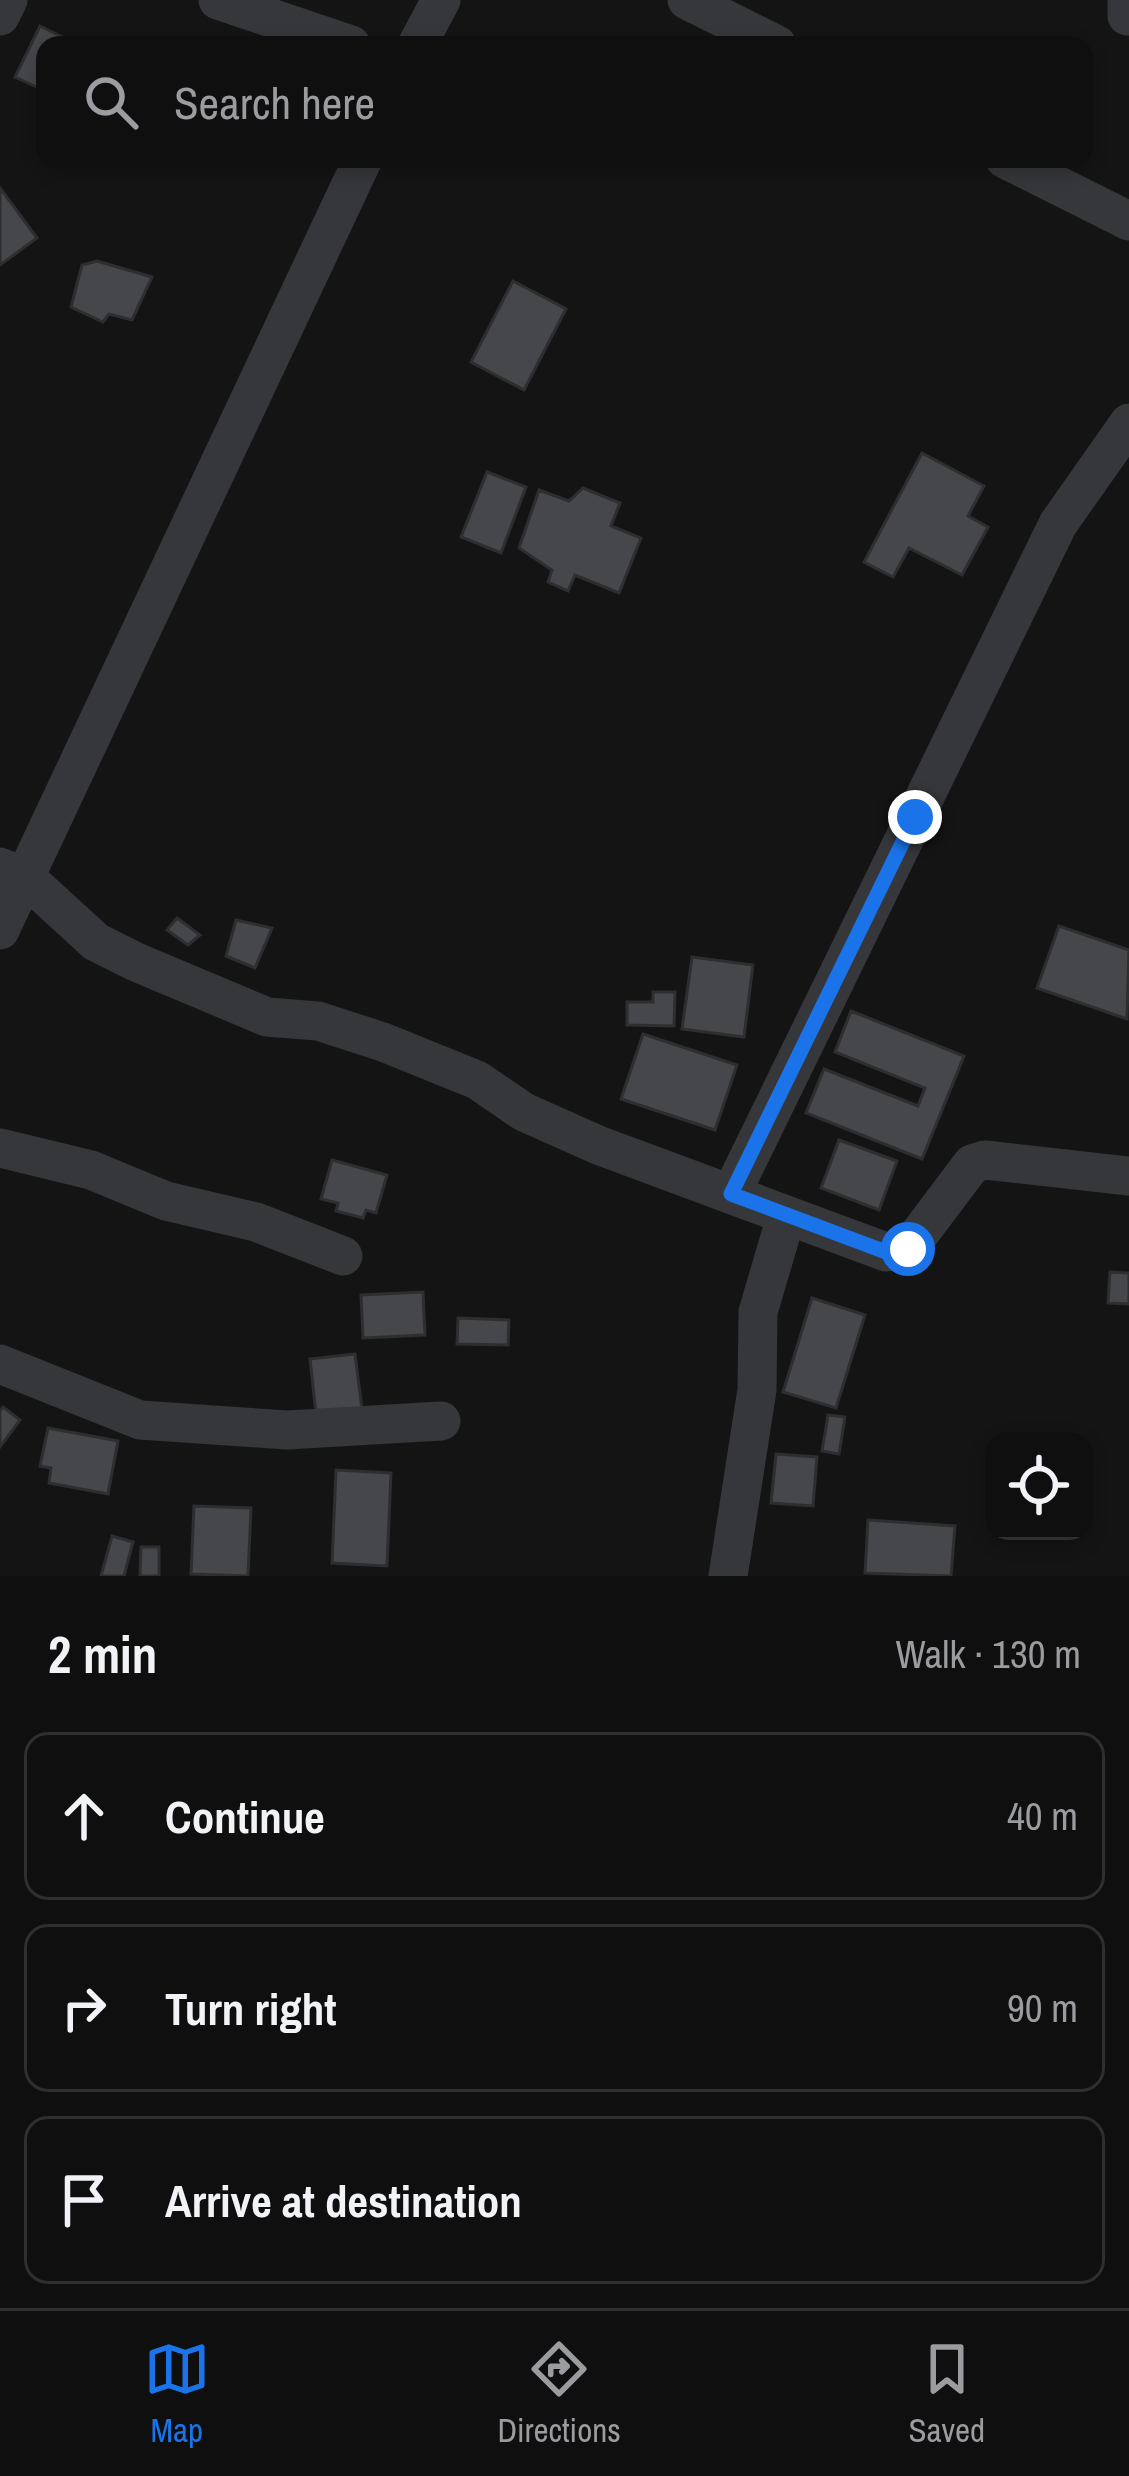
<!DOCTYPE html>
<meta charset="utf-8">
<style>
:root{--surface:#0f0f10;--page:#181819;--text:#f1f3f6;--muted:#9b9c9f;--line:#2f2f30;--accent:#1a73e8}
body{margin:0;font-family:"Archivo Narrow",sans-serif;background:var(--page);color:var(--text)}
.controls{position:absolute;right:36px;bottom:36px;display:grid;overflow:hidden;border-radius:24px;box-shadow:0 6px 18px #0003}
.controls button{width:108px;height:108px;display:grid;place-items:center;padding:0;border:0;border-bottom:3px solid var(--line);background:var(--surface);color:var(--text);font:60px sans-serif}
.stop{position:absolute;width:36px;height:36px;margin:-27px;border:9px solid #1a73e8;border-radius:50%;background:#fff}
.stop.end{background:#1a73e8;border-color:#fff;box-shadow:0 3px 12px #0008}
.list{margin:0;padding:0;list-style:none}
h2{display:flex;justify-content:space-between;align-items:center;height:156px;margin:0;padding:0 48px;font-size:51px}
h2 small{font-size:39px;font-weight:400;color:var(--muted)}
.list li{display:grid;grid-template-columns:78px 1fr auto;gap:36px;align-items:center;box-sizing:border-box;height:168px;margin:0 24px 24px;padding:0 24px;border:3px solid var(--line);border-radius:24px}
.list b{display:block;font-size:45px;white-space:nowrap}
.list em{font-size:39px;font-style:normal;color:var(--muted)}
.icon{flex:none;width:66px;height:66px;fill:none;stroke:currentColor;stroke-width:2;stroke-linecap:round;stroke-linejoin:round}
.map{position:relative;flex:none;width:1129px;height:1576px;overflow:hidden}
.search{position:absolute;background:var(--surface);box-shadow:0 6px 18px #0003;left:36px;right:36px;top:36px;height:132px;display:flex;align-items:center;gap:30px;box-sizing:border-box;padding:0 42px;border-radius:24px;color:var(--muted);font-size:45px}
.sheet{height:732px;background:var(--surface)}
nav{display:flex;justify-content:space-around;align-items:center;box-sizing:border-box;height:168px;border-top:3px solid var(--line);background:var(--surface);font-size:33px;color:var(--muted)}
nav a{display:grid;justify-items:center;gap:6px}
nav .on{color:var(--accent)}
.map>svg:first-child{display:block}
.building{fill:#46474a;stroke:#2e2e31;stroke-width:3}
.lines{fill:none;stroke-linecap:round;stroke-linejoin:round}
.minor{stroke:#35373a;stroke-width:39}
.route{stroke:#1a73e8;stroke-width:15}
</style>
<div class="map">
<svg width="1129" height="1576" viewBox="0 0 1129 1576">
<rect width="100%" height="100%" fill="#141415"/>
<g class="building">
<polygon points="40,26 79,45 45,45 45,91 15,77"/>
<polygon points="0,188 37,238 0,265"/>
<polygon points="97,261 152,277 132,320 109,314 103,322 71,307 82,265"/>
<polygon points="513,281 566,309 524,390 471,362"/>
<polygon points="922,453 984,486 968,516 988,527 962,575 909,548 893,577 864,562"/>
<polygon points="487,472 526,487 501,553 461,537"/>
<polygon points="583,488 620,503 611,526 641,538 619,593 575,575 568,591 548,582 552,570 519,548 539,490 569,501"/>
<polygon points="177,918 200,935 188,945 167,930"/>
<polygon points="236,920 272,928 255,968 226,956"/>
<polygon points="1059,926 1129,950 1127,1019 1037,988"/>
<polygon points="692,957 753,965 744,1037 682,1029"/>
<polygon points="653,992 675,992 674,1026 627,1025 627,1002 653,1002"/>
<polygon points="851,1011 964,1056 922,1159 806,1113 824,1069 918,1106 925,1088 835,1052"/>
<polygon points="643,1034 737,1065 715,1130 621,1099"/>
<polygon points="839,1140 897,1161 879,1210 821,1188"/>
<polygon points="332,1160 387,1175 376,1213 366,1210 363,1218 336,1211 338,1203 321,1199"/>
<polygon points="1110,1272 1129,1273 1129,1304 1108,1303"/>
<polygon points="423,1292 425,1335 363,1338 361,1295"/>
<polygon points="812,1298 865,1315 836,1408 783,1392"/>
<polygon points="458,1318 509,1320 508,1345 457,1344"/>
<polygon points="355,1354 363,1417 317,1423 310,1359"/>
<polygon points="3,1407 20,1420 0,1447 0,1411"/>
<polygon points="828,1415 845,1417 839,1454 822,1451"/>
<polygon points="48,1428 118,1441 108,1494 49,1483 51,1468 40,1466"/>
<polygon points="776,1454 817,1457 813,1506 771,1503"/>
<polygon points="336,1470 391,1473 387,1566 332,1563"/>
<polygon points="194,1506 251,1508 248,1576 191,1574"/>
<polygon points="868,1520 955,1526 951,1576 865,1573"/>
<polygon points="112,1536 133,1542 124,1576 101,1576"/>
<polygon points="141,1547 159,1547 159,1576 140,1576"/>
</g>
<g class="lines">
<g class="minor">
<polyline points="218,0 351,45"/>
<polyline points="687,0 777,45"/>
<polyline points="1127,0 1127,16"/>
<polyline points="0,16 8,0"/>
<polyline points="417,45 441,0"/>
<polyline points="1005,159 1129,221"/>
<polyline points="0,867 25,877 96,942 136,962 267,1017 318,1021 383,1042 477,1080 524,1112 598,1145 886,1252 908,1249 972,1164 985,1160 1129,1176"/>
<polyline points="0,930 363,159"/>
<polyline points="0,1148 91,1170 166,1201 256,1222 343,1256"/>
<polyline points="731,1194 1058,524 1129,423"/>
<polyline points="0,1364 140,1420 287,1430 441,1421"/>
<polyline points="728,1576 757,1390 758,1312 786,1217"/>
</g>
</g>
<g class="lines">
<polyline class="route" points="908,1249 886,1252 731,1194 915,817"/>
</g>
</svg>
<div class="controls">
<button><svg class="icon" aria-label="locate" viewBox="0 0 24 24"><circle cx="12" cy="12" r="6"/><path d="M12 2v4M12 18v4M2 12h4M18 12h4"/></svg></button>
</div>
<div class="stop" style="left:908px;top:1249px"></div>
<div class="stop end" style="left:915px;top:817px"></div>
<div class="search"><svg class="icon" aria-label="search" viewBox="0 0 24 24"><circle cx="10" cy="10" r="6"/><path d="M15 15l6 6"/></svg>Search here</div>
</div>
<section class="sheet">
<h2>2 min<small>Walk · 130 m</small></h2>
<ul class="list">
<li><svg class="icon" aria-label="ahead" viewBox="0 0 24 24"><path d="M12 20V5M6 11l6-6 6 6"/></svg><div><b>Continue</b></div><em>40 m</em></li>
<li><svg class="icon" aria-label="right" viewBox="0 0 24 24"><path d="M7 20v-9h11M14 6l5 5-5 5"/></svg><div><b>Turn right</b></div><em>90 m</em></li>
<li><svg class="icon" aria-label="arrive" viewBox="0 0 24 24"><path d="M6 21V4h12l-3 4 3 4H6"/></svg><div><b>Arrive at destination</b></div></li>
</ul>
</section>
<nav>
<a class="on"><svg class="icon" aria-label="map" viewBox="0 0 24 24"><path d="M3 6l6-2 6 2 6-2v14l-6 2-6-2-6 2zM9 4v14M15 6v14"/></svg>Map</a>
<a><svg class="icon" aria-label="directions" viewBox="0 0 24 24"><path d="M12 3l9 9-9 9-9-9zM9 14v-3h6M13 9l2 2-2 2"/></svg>Directions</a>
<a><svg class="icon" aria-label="saved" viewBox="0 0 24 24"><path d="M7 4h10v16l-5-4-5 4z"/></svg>Saved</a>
</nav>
